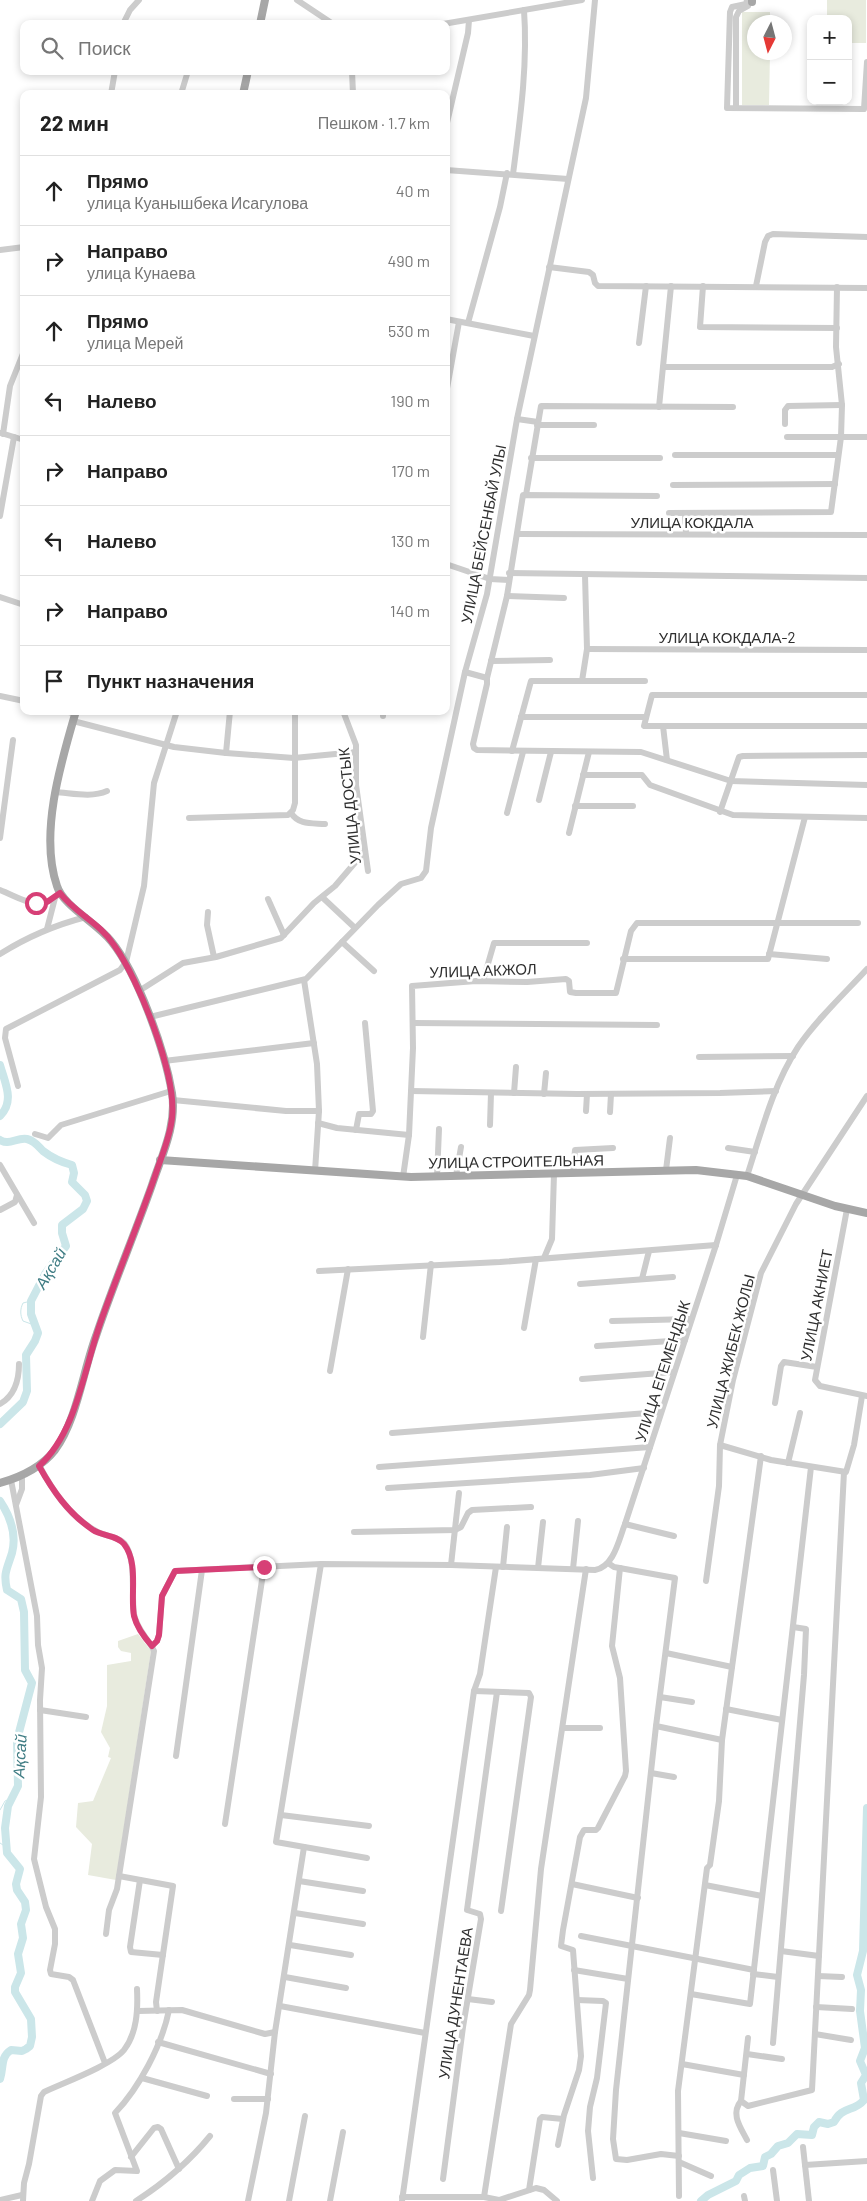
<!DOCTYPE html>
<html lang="ru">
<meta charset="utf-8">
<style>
:root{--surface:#fff;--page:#f6f6f6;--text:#222;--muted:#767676;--line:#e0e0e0}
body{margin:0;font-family:Barlow,sans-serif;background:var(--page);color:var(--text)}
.controls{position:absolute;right:15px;top:15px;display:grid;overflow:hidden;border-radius:10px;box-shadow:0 2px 8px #0003}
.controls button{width:45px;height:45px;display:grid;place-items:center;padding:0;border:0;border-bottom:1px solid var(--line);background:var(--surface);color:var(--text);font:25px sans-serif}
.compass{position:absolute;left:747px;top:15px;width:45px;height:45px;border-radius:50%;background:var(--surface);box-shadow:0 2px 8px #0003;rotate:186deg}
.stop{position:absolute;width:15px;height:15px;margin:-11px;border:4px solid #d73f76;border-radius:50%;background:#fff}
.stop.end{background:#d73f76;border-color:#fff;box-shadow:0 1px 5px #0008}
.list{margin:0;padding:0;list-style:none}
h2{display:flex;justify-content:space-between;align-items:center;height:65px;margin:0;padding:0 20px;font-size:21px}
h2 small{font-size:16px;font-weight:400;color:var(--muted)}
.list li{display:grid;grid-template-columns:32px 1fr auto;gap:15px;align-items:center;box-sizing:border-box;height:70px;padding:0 20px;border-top:1px solid var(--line)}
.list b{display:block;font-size:19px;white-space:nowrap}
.list p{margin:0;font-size:16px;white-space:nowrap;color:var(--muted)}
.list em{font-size:16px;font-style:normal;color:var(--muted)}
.icon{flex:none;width:28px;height:28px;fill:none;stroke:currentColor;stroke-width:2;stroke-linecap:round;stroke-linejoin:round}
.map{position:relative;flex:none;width:867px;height:2201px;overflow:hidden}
.search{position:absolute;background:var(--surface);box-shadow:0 2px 8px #0003;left:20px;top:20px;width:430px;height:55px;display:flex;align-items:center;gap:12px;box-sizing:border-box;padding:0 18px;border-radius:10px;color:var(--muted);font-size:19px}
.panel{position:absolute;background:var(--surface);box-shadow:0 2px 8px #0003;left:20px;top:90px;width:430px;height:625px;border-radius:10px}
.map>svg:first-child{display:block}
.green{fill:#e8ebde}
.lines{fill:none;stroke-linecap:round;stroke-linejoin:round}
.stream{stroke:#cbe6e9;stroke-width:1}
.river{stroke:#cbe6e9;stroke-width:8}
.minor{stroke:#ccc;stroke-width:6}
.major{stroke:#a7a7a7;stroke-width:8}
.route{stroke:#d73f76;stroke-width:6}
.labels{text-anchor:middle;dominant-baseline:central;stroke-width:5;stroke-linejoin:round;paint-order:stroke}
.street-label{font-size:15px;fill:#2f2f2f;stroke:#fff}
.water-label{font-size:16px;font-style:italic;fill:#407d84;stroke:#fff}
</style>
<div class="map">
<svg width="867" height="2201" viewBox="0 0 867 2201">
<rect width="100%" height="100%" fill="#fff"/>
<g class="green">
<polygon points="827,0 866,0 866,43 848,43 848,19 827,19"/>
<polygon points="742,12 770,12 770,22 754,22 754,52 770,53 769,105 742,105"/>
<polygon points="138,1634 151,1651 116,1880 88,1875 92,1844 76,1827 78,1803 93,1801 111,1758 108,1757 110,1748 101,1732 107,1706 107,1665 131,1661 131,1653 121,1651 118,1647 118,1641"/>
</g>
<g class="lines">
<g class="stream">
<path d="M31 1301 23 1303C20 1309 20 1315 23 1321L34 1325"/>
<polyline points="0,1810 5,1801 12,1798"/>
<polyline points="0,1843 6,1847"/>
</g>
<g class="river">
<path d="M0 1065C5 1083 15 1101 0 1116"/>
<path d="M0 1140C9 1146 17 1137 27 1139 35 1141 38 1146 43 1151 52 1158 61 1162 72 1165L74 1173 72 1182 85 1195 87 1201 83 1209 62 1225V1233L66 1246 45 1274 31 1301V1314L38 1333 35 1341 26 1355 27 1391 23 1402 0 1424"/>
<path d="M0 1501C10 1516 17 1534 12 1553 7 1569 3 1573 7 1590L21 1599 24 1612 25 1670 32 1683 17 1740 18 1786 8 1806 5 1828 7 1853 20 1869 16 1884 17 1890 25 1902 26 1910 21 1924 23 1938 18 1954 21 1973 15 1987V1992L31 2019 32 2037 30 2046 26 2049 22 2051 11 2050C0 2057 4 2067 0 2079"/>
<path d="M701 2201 708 2195 736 2181 739 2175 750 2168 763 2166 765 2157 771 2154 778 2146 788 2143 797 2134 812 2135 814 2127 819 2122 828 2124 834 2122C842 2106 854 2112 864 2100L861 2083 866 2075 860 2061 865 2048 860 2011 861 1990 857 1975 863 1951 867 1808"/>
</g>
<g class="minor">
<polyline points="297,0 333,24"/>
<polyline points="747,0 746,4 732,7 730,12 727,108 864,109 867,62"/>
<polyline points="123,24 130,10 139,0"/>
<polyline points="443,24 582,0"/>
<polyline points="352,71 353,94"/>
<polyline points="111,94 115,71"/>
<polyline points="181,94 188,71"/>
<polyline points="736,108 736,17 739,11 748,6"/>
<polyline points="446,127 468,33 469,20"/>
<polyline points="446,170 568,179"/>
<path d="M513 174C520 120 528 65 524 10"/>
<polyline points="0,250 24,247"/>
<polyline points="549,267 589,272 593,275 595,283 598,286 867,288"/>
<polyline points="703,286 700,327 837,328"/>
<polyline points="756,286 765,242 768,236 773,234 867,237"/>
<polyline points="446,319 534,336"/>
<polyline points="468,323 500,207 507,173"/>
<polyline points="639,343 646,286"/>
<polyline points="663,367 832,367 839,364"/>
<polyline points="446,394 459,322"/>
<polyline points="659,407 671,286"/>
<polyline points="517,419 538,422"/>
<polyline points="785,424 785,410 788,406 842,405"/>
<polyline points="537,425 594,425"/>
<polyline points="1,433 24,440"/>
<polyline points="3,434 10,386 24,351"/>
<polyline points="787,437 867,437"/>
<polyline points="675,455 838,455"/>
<polyline points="531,458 660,458"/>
<polyline points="673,485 835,484"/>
<polyline points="526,495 541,406 733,407"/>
<polyline points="657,496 523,495 507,596 487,678 487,684 473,744 474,748 477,750 641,752 731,781 867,785"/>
<polyline points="669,513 831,512 841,437 842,405 836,347 837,287"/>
<polyline points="685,513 686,534"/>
<polyline points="0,516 14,437"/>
<polyline points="517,534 867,535"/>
<polyline points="446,564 490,579 509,580"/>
<polyline points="509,573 867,578"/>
<polyline points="507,596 564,598"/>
<polyline points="0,597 24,605"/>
<polyline points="587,649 867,650"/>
<polyline points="491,661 550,660"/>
<polyline points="465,672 487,678"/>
<polyline points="582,681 587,649 585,575"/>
<polyline points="867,695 652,695 644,726 867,726"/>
<polyline points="0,696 24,701"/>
<polyline points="65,711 75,714"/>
<polyline points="343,711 356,745 356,785 368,871"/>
<polyline points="383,716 383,711"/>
<polyline points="521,717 646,717"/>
<polyline points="73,721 174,747 226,753 294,758 356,752"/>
<polyline points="663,726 667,760"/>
<polyline points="512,751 531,681 645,681"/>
<polyline points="226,753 230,711"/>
<polyline points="583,775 642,775 650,785 733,815 867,818"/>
<path d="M55 792C72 793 91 798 107 791"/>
<polyline points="539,800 551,752"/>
<polyline points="575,806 633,806"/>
<polyline points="720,812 739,757 743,756 867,755"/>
<path d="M291 813C299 825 311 823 325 824"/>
<polyline points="507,813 523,752"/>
<polyline points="189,818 288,815 293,810 295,803 295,711"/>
<polyline points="569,833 589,752"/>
<polyline points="0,838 13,740"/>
<path d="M0 890C21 898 40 914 60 893"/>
<polyline points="322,897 355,928"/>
<polyline points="268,899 284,935"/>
<polyline points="208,912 207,925 214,957"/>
<polyline points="47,929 55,898"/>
<polyline points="342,942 374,971"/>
<path d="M0 954C27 937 55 925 86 917"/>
<polyline points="769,954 827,959"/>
<polyline points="623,959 768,959 805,817"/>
<polyline points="304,980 317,1064 319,1111 315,1171"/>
<polyline points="483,981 494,943 587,943"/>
<polyline points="139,991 183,963 216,957 281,938 314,903 335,886 365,851"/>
<polyline points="150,1017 306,979 378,905 401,884 421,878 426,871 431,828 465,672 487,594 517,419 586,98 595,0"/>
<polyline points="413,1023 657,1025"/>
<polyline points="699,1057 793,1056"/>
<polyline points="164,1061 314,1043"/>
<polyline points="18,1086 5,1038 6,1029 120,970 126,962 144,886 154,783 177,711"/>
<polyline points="411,1091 577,1094 720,1093 776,1091"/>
<polyline points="514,1093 516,1067"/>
<polyline points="544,1094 546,1073"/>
<polyline points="173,1100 286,1111 319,1111"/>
<polyline points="586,1111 587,1094"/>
<polyline points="610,1112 611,1094"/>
<polyline points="318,1123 337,1128 409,1135"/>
<polyline points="490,1125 491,1093"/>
<polyline points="356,1130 359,1114 371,1114 373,1111 365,1023"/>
<polyline points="35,1134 48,1138 61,1125 171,1091"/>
<polyline points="728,1148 755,1152"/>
<polyline points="0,1165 34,1223"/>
<polyline points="666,1170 670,1138"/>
<polyline points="573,1173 575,1150 613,1148"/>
<polyline points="456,1176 461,1147"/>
<path d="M747 1176C761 1133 773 1085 798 1047 817 1019 844 994 867 969"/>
<polyline points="403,1177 409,1135 413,1048 412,986 476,981 527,982 566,979 569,981 570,992 576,993 616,993 631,931 637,923 858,923"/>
<polyline points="437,1177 439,1129"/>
<polyline points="847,1209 815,1380 820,1386 867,1396"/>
<polyline points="0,1210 15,1202 17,1195"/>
<polyline points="544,1258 552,1239 554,1174"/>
<polyline points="319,1271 500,1262 716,1245"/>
<polyline points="642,1279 649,1251"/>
<polyline points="580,1284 673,1277"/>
<polyline points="612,1321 691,1319"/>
<polyline points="524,1328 536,1259"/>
<polyline points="423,1337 431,1264"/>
<polyline points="597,1346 685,1340"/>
<polyline points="330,1371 348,1269"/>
<polyline points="582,1379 674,1372"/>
<polyline points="775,1403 781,1366 784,1362 817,1367"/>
<path d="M0 1404C14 1396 19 1380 19 1364"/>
<polyline points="392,1433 660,1412"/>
<polyline points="720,1445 771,1460 846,1472 854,1445 862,1396"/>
<polyline points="788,1463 800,1413"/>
<path d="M39 1465C52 1490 70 1517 96 1531 104 1536 117 1536 124 1543 137 1558 131 1595 134 1614 137 1630 148 1638 154 1651L117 1889 109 1910 106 1934"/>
<polyline points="379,1467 650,1447"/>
<polyline points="11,1480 37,1616 38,1645 42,1668 40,1700 41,1797 34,1859 46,1907 55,1929 55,1944 50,1970 51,1974 69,1977 73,1980 105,2063"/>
<polyline points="388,1488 590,1475 644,1468"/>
<polyline points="16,1505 22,1489 22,1475"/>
<polyline points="625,1524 674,1536"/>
<polyline points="354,1532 455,1530 461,1527 468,1513 472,1510 531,1507"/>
<polyline points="608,1563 614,1567 675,1578 656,1726 616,2090 613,2139 616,2159 627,2160 661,2154 679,2156"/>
<polyline points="321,1564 276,1842 367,1858"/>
<polyline points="451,1565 459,1493"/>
<polyline points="503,1567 507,1527"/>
<polyline points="538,1568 543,1522"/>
<polyline points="573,1569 578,1521"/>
<polyline points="706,1581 719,1486 720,1445 733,1380 761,1273 796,1204 867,1096"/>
<path d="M152 1646 157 1641 159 1635 162 1596 175 1571 321 1564 451 1565 595 1570C614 1567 619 1539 625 1524L716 1245 737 1175"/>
<polyline points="666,1653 732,1667"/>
<polyline points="474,1691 529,1693 531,1697 501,1911"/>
<polyline points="660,1697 692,1702"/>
<polyline points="726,1709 782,1720"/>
<polyline points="40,1710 86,1717"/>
<polyline points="656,1726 722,1740"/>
<polyline points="563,1728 600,1728"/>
<polyline points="176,1756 202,1570"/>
<polyline points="651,1773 674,1777"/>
<polyline points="281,1815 369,1826"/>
<polyline points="225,1824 264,1567"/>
<polyline points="119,1876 173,1886 156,2002 157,2011"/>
<polyline points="140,1880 130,1947 131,1952 163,1955"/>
<polyline points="299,1881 363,1891"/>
<polyline points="572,1884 638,1898"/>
<polyline points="705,1885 762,1896"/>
<polyline points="295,1913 363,1924"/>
<polyline points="581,1936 754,1970"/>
<polyline points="290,1945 351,1955"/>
<polyline points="781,1951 819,1956"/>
<polyline points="574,1970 628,1979"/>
<polyline points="753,1974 778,1977"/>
<polyline points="818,1976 842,1977"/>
<polyline points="285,1977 346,1988"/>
<polyline points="691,1994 750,2004 811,1467"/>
<polyline points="468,1999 492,2002"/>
<polyline points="577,2000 603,2001 606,2003 597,2078 590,2107 588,2131 593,2178"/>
<polyline points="280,2006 425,2033"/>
<polyline points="816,2007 852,2009"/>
<polyline points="138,2011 182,2010 265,2034 275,2032"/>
<polyline points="815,2034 851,2040"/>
<polyline points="158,2042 271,2074"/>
<polyline points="773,2043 804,1675 806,1629 793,1627"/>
<polyline points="747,2054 782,2059"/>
<polyline points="682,2064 744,2075"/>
<polyline points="142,2078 207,2096"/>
<polyline points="234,2099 268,2099"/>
<polyline points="741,2101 748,2106 812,2090 844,1472"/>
<polyline points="679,2133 726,2141"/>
<path d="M747 2140C741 2128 730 2114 741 2101L748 2038"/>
<polyline points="558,2145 564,2115 579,2070 581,2056 573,1950 561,1946 563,1930 580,1837 584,1830 596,1830 598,1828 625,1776 626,1771 620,1678 612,1646 620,1568"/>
<polyline points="803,2147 809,2201"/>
<polyline points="131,2157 154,2128 158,2127 161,2129 179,2169"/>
<polyline points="679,2162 711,2176"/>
<polyline points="805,2165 867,2161"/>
<polyline points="773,2170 777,2201"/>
<polyline points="443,2179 463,2027 481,1919 480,1914 467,1910 497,1692"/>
<polyline points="529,2190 540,2119 542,2117 563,2119"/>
<polyline points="679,2196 678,2091 707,1868 710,1865 719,1801 722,1740 761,1456"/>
<polyline points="744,2196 745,2201"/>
<polyline points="402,2197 484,2197 499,2200 536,2188 544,2190 557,2201"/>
<polyline points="484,2197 511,2024 529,1995 530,1990 541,1869 586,1569"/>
<polyline points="0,2200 22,2195"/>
<path d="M23 2201 24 2183 29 2164 41 2096 44 2092C63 2083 112 2065 124 2050 137 2033 138 2010 137 1989"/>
<path d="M92 2201 100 2181 115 2170 137 2171 115 2113C139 2088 162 2045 169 2010"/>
<path d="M136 2201C164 2183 189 2162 210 2136"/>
<polyline points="248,2201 266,2113 275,2032 304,1847"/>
<polyline points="289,2201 305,2116"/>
<polyline points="330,2201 343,2132"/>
<polyline points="402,2201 474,1691 480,1674 496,1567"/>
</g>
<g class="major">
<polyline points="752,0 752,2"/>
<polyline points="260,24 265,0"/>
<polyline points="243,94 248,71"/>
<polyline points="160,1160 411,1177 696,1170 747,1176 835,1206 867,1213"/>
<path d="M0 1483C21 1477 41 1468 55 1450 77 1420 83 1371 96 1336 113 1285 134 1236 152 1185 162 1155 177 1125 172 1093 165 1051 138 974 111 941 97 923 63 906 57 886 39 834 61 762 76 711"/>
</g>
</g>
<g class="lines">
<path class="route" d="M36 903 47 902 60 893C75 913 100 923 114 945 139 980 177 1075 172 1118 170 1138 161 1157 155 1176 138 1225 118 1273 101 1321 84 1368 77 1432 39 1466 53 1491 68 1513 93 1530 102 1536 117 1535 124 1544 139 1563 130 1595 134 1616 137 1628 144 1637 152 1646L157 1641 159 1635 162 1596 175 1571 264 1567"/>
</g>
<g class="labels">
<g class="street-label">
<text x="692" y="522">УЛИЦА КОКДАЛА</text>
<text transform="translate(483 534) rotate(-79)">УЛИЦА БЕЙСЕНБАЙ УЛЫ</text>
<text x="727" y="637">УЛИЦА КОКДАЛА-2</text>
<text transform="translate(349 806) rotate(-96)">УЛИЦА ДОСТЫК</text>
<text transform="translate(483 970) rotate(-2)">УЛИЦА АКЖОЛ</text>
<text transform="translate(516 1161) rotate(-1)">УЛИЦА СТРОИТЕЛЬНАЯ</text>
<text transform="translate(816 1305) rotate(-79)">УЛИЦА АКНИЕТ</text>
<text transform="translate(730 1351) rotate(-76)">УЛИЦА ЖИБЕК ЖОЛЫ</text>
<text transform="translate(662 1371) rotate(-72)">УЛИЦА ЕГЕМЕНДЫК</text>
<text transform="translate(455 2003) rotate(-81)">УЛИЦА ДУНЕНТАЕВА</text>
</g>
<g class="water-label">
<text transform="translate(50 1268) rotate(-59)">Ақсай</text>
<text transform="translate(19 1756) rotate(-87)">Ақсай</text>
</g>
</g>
</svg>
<div class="controls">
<button>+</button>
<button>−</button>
</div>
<svg class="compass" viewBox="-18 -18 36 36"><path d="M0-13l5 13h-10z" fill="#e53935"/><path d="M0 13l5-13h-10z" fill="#767676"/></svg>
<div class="stop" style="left:36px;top:903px"></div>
<div class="stop end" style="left:264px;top:1567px"></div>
<div class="search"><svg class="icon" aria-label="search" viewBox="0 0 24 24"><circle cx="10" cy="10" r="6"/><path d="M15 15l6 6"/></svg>Поиск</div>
<section class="panel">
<h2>22 мин<small>Пешком · 1.7 km</small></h2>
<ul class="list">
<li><svg class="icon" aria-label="ahead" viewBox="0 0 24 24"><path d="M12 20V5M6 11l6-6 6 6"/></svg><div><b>Прямо</b><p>улица Куанышбека Исагулова</p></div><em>40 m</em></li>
<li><svg class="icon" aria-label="right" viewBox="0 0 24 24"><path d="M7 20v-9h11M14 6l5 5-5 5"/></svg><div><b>Направо</b><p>улица Кунаева</p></div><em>490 m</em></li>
<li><svg class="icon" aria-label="ahead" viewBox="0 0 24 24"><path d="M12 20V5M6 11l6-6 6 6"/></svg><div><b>Прямо</b><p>улица Мерей</p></div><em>530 m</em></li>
<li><svg class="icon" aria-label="left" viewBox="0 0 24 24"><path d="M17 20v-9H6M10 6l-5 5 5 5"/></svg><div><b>Налево</b></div><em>190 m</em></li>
<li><svg class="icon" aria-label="right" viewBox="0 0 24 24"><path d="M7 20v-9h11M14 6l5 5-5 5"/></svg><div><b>Направо</b></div><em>170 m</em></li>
<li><svg class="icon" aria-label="left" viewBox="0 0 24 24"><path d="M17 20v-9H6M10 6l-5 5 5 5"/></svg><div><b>Налево</b></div><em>130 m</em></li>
<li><svg class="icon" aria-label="right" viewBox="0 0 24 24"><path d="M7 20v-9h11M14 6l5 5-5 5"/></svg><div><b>Направо</b></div><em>140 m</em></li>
<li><svg class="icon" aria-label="arrive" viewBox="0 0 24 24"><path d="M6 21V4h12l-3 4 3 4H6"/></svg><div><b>Пункт назначения</b></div></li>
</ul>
</section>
</div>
